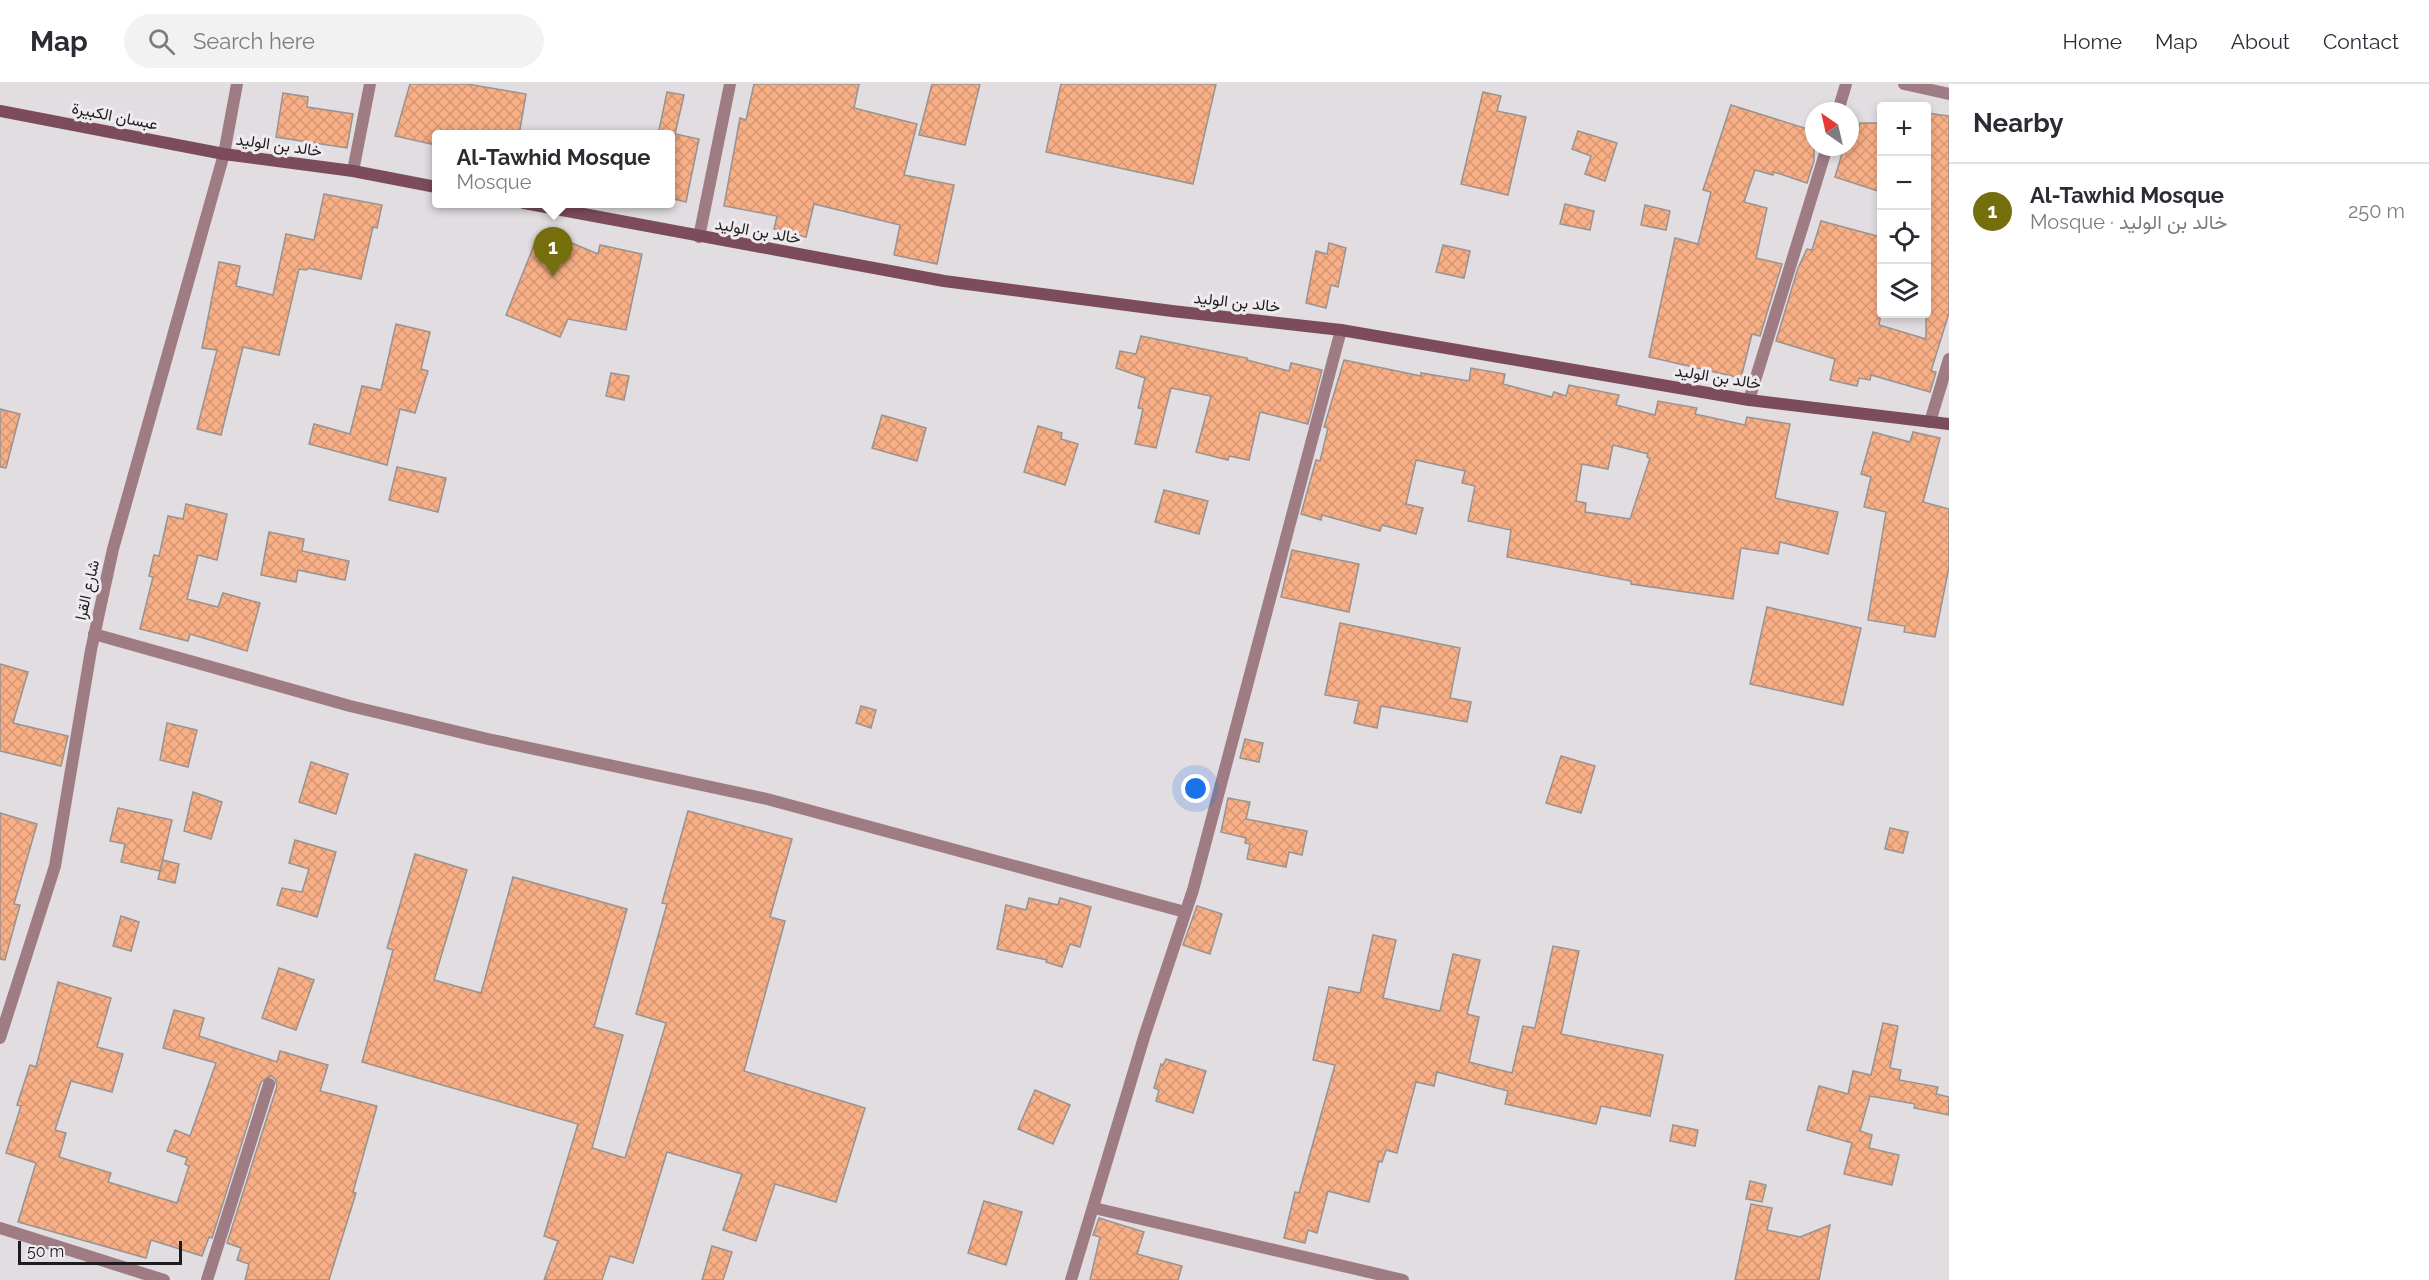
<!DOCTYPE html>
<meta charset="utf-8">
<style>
:root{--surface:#fff;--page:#f2f2f3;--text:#2b2b33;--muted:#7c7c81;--line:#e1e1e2;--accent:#746e0d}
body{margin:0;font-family:Raleway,Vazirmatn,sans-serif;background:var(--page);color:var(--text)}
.controls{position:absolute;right:18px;top:18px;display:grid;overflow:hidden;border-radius:6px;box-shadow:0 3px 9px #0003}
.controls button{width:54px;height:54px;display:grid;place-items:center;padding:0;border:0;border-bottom:2px solid var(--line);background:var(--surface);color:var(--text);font:30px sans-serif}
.compass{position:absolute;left:1805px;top:18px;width:54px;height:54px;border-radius:50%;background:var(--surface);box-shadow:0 3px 9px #0003;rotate:326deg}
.scale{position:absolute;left:18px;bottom:15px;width:164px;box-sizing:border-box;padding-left:6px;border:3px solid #1d1b1d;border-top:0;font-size:16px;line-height:21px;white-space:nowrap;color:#1d1b1d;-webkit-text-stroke:4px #eeeaee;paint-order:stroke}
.you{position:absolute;left:1196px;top:705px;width:21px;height:21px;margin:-15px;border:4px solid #fff;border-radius:50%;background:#1a73e8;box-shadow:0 0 0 9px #1a73e833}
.badge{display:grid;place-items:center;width:39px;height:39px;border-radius:50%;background:var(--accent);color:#fff;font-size:20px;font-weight:700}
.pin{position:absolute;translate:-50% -50px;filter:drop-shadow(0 2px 3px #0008)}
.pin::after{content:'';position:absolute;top:32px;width:21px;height:18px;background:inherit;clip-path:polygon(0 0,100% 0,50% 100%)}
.popup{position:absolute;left:432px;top:46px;width:243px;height:78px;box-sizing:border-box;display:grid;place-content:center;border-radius:6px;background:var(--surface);filter:drop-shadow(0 2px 4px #0005);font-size:20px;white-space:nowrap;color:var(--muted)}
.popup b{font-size:22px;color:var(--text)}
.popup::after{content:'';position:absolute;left:50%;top:100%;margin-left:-12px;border:12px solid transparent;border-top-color:var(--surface)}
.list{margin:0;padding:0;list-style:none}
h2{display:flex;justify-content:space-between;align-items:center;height:78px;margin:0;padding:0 24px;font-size:26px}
h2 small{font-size:20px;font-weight:400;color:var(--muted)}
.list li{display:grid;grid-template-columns:39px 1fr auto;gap:18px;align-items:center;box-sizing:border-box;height:96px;padding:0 24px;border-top:2px solid var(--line)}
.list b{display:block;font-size:22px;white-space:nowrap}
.list p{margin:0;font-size:20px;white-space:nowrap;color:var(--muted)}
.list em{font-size:20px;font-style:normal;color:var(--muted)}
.icon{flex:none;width:33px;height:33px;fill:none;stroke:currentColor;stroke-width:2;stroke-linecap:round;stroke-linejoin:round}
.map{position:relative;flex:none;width:1949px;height:1196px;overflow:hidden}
header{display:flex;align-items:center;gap:36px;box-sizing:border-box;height:84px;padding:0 30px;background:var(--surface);border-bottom:2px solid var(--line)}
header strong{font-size:28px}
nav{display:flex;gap:33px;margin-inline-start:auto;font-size:21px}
.search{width:420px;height:54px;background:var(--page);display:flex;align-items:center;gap:15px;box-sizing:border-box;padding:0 21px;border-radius:33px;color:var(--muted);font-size:22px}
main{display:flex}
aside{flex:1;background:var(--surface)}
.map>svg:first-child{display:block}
.building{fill:url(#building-cross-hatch);stroke:#989391;stroke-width:1.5;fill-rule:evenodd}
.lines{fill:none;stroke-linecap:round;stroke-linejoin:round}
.minor{stroke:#9f7b84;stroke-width:12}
.tertiary{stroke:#9f7b84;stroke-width:12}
.secondary{stroke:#7d4c5a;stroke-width:12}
.labels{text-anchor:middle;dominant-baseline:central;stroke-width:6;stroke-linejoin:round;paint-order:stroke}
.street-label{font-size:16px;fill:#1d1b1d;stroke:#eeeaee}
</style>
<header>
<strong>Map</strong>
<div class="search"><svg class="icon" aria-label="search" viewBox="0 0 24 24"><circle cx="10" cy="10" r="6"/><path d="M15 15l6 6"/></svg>Search here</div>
<nav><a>Home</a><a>Map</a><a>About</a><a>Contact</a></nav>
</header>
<main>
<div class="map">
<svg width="1949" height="1196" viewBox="0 0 1949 1196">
<defs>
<pattern id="building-cross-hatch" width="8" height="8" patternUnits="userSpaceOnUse" patternTransform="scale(1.5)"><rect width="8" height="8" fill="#f8af86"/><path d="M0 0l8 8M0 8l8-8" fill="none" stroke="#d49673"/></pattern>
</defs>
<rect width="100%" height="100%" fill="#e1dde1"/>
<g class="building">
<polygon points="410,0 467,0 526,10 519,51 436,51 436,61 395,52"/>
<polygon points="754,0 859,0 854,24 917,40 904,91 954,101 937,180 894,171 900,141 814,120 806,153 774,145 777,132 724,122 740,34 746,36"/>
<polygon points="932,0 980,0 965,61 919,51"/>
<polygon points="1061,0 1216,0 1193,100 1046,68"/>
<polygon points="667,8 684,11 675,50 699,55 686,118 670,114 670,51 658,51"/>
<polygon points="1483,8 1501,12 1497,27 1526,33 1508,111 1461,100"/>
<polygon points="283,9 308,13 307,23 353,30 347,64 276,53"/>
<polygon points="1731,21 1814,47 1814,77 1807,99 1774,88 1773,91 1755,86 1744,118 1767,124 1756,174 1782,180 1760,252 1752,250 1741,294 1649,273 1675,154 1698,160 1711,108 1703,106"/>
<polygon points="1926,29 1949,32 1949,229 1931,287 1936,288 1930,308 1871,291 1870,296 1859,294 1857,302 1830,296 1835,275 1776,257 1798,184 1807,165 1812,166 1821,137 1881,153 1881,230 1879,241 1926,255"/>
<polygon points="1860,39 1881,39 1881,108 1835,93 1844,63 1853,61"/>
<polygon points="1578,47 1617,59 1605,97 1585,90 1591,72 1572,65"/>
<polygon points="324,110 382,121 377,144 373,143 361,195 308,184 307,186 299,185 279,271 243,263 221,351 197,345 217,266 202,264 219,178 240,182 236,202 273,211 286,150 314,156"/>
<polygon points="1565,120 1594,127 1590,146 1560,140"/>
<polygon points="1645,121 1670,127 1666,146 1641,141"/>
<polygon points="557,153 598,170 600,161 642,170 626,246 568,235 560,253 506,231 535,159 552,165"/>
<polygon points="1329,159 1346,164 1338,203 1331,201 1326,224 1306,219 1316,167 1327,170"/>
<polygon points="1443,161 1470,167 1464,194 1436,188"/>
<polygon points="396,240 430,248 421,285 428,287 415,329 400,325 387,381 309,360 314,340 350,350 362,302 381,306"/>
<polygon points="1141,252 1247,274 1247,276 1289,287 1291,279 1322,286 1308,340 1260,328 1249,376 1229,372 1228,376 1196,368 1211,312 1171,304 1156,364 1135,360 1143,325 1138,324 1145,294 1116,284 1120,267 1136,270"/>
<path d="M1344 276 1421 292V289L1469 297 1471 284 1505 290 1503 300 1552 313 1554 308 1566 312 1569 301 1619 311 1616 321 1655 331 1658 317 1697 324 1695 330 1745 341 1747 333 1790 340 1775 414 1838 428 1828 470 1780 458 1778 470 1741 464 1733 515 1631 500V497L1507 473 1511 446 1468 437 1475 402 1462 399 1465 387 1416 376 1406 420 1423 424 1416 450 1382 441 1380 447 1322 431 1321 436 1301 430 1316 376 1320 377 1328 344 1324 343ZM1613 361 1648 370 1647 373 1650 374 1630 435 1585 428 1586 419 1576 417 1582 380 1608 385Z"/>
<polygon points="611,289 629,292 624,316 606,312"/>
<polygon points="0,325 20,330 6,384 0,383"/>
<polygon points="882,331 926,344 917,377 872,364"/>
<polygon points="1038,342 1062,349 1061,355 1078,360 1065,401 1024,388"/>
<polygon points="1873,348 1910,358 1913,348 1940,354 1923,418 1949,425 1949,483 1935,553 1904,548 1905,542 1868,536 1886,428 1864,423 1871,393 1861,390"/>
<polygon points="397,383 446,394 438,428 389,416"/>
<polygon points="1164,406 1208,417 1199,450 1155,438"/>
<polygon points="186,420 227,430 217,476 198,471 187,515 218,523 223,509 260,519 247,567 190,550 188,557 140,545 153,493 149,492 154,471 159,472 168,432 183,435"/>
<polygon points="269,448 304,455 302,467 349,477 345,496 298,486 296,498 261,491"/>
<polygon points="1292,466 1359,480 1349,528 1281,513"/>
<polygon points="1767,523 1861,544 1843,621 1750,600"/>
<polygon points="1340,539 1460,564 1450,614 1471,618 1467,638 1381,622 1377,644 1354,639 1359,617 1325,611"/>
<polygon points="0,580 28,588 13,639 68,652 61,682 0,667"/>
<polygon points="861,622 876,626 871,644 856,639"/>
<polygon points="167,639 197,646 188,683 160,676"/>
<polygon points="1245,655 1263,659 1259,678 1240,674"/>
<polygon points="1561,672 1595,682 1581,729 1546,719"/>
<polygon points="311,678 348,690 336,730 299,718"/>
<polygon points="193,708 222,718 211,755 184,747"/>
<polygon points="1228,714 1250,718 1246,735 1307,747 1302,771 1289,768 1286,783 1247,775 1250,760 1245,759 1246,754 1221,748"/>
<polygon points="118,724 172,736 160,787 121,778 125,760 110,757"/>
<polygon points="688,727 792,755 770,833 785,837 744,987 865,1024 836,1118 775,1100 756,1157 723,1146 742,1090 667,1068 633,1179 610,1172 602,1196 544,1196 558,1157 544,1152 578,1040 362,978 393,866 387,864 415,770 467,786 434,896 481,909 513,793 627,825 594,943 623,951 592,1064 625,1074 666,939 636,930 667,820 662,819"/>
<polygon points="0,729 37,740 14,820 20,821 5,876 0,875"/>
<polygon points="1890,744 1908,748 1903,769 1885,765"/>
<polygon points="295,756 336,768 317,833 277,821 282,804 302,808 309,785 289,779"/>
<polygon points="163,776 179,780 175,799 158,795"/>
<polygon points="1029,814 1058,821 1060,814 1091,823 1080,863 1070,860 1062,883 1046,878 1047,876 997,865 1006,821 1026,826"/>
<polygon points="1197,822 1222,830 1210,870 1183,861"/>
<polygon points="121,832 139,838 131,867 113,862"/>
<polygon points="1373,851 1396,856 1383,914 1440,927 1453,870 1480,876 1467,930 1479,933 1469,978 1512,989 1523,942 1535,944 1553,862 1579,867 1561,950 1663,971 1650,1032 1601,1022 1596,1040 1505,1020 1508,1007 1437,988 1434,1002 1416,998 1397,1069 1386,1066 1382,1078 1379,1077 1369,1118 1328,1107 1317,1149 1308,1146 1305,1159 1284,1154 1295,1108 1299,1109 1335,981 1313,976 1329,903 1360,909"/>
<polygon points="279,884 314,896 296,946 262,934"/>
<polygon points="58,898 111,914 97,963 123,970 112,1008 71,997 55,1046 66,1049 59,1073 111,1089 108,1098 177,1119 189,1082 185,1080 187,1074 167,1067 175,1046 190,1052 216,979 163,964 174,926 204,934 199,952 277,978 280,967 328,981 320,1007 377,1022 353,1108 356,1109 329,1196 245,1196 249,1180 237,1176 241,1164 227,1159 277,1002 275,995 271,992 261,998 212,1154 209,1153 202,1172 151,1156 146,1174 18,1138 36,1079 6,1069 21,1022 17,1021 30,981 36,983"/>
<polygon points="1883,939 1898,942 1890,984 1901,986 1899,996 1938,1003 1936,1010 1949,1013 1949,1031 1914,1024 1915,1020 1870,1012 1860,1047 1872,1051 1869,1064 1899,1071 1892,1101 1844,1090 1852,1059 1807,1046 1819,1002 1848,1010 1853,987 1871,991"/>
<polygon points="1166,975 1206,987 1193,1029 1156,1017 1159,1006 1154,1004 1161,980 1163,981"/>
<polygon points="1035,1006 1070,1021 1053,1060 1018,1045"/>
<polygon points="1673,1041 1698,1046 1695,1062 1670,1057"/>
<polygon points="1750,1097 1766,1101 1762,1118 1746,1115"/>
<polygon points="984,1117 1022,1128 1006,1181 968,1169"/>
<polygon points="1751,1120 1772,1124 1767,1146 1800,1153 1830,1141 1819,1196 1735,1196"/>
<polygon points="1099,1134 1144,1148 1137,1170 1182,1182 1178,1196 1090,1196 1100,1153 1093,1151"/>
<polygon points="712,1162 732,1168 723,1196 702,1196"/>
</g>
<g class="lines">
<g class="minor">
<polyline points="1904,0 1949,10"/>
<polyline points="1838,27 1846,0"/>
<polyline points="353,87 370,0"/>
<polyline points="699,153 730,0"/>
<polyline points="1749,316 1827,63"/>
<polyline points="1930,338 1949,275"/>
<polyline points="94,550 350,622 488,655 767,715 1185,828"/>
<polyline points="0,954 55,782 91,566 113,465 224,70 237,0"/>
<polyline points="1094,1124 1403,1196"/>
<polyline points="207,1196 269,1000"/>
<polyline points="1071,1196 1145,950 1193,806 1341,246"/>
</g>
<polyline class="tertiary" points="0,1144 164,1196"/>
<g class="secondary">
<polyline points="0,27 224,70 353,87 436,103"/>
<polyline points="524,119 944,197 1172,227 1341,246 1749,316 1949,340"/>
</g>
</g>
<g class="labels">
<g class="street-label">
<text transform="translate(115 32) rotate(11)">عبسان الكبيرة</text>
<text transform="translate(279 61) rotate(8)">خالد بن الوليد</text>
<text transform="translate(758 147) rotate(10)">خالد بن الوليد</text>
<text transform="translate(1237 218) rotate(6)">خالد بن الوليد</text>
<text transform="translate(1718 293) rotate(9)">خالد بن الوليد</text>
<text transform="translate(87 506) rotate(-77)">شارع القرا</text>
</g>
</g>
</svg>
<div class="controls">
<button>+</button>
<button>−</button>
<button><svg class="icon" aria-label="locate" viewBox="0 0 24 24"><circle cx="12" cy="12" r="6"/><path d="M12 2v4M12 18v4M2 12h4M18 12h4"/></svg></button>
<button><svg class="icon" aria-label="layers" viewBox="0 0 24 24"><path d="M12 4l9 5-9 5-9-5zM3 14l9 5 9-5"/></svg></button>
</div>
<svg class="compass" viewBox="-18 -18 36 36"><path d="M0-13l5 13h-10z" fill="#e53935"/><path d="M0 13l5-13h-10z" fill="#7c7c81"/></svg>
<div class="scale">50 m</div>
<div class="you"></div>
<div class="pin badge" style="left:553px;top:193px">1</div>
<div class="popup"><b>Al-Tawhid Mosque</b>Mosque</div>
</div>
<aside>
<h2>Nearby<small></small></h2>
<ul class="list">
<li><span class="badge">1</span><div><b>Al-Tawhid Mosque</b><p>Mosque · خالد بن الوليد</p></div><em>250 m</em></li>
</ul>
</aside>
</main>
